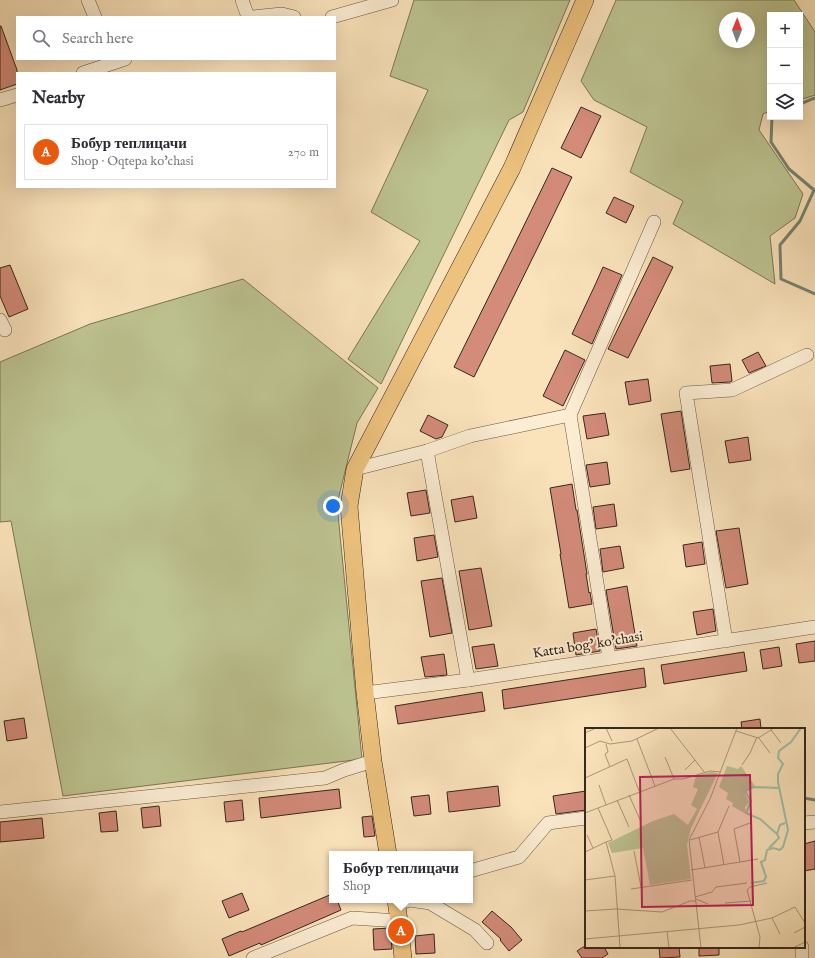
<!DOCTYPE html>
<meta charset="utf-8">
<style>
:root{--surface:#fff;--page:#f7f7f7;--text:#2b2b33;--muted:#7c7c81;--line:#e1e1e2;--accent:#ea580c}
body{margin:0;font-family:"IM FELL English",serif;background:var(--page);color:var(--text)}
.controls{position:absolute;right:12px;top:12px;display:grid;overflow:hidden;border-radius:0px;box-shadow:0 4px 16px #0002}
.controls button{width:36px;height:36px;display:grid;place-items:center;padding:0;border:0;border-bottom:1px solid var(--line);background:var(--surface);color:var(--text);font:20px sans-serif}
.compass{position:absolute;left:719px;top:12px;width:36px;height:36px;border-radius:50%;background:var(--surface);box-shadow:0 4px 16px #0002;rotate:1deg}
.you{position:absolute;left:333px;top:506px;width:14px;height:14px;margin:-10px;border:3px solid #fff;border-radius:50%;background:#1a73e8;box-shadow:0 0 0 6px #1a73e833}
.badge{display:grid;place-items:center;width:26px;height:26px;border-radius:50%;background:var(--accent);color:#fff;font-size:13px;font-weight:700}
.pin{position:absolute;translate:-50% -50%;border:2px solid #fff;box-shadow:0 1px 4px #0006}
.popup{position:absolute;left:329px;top:851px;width:144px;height:52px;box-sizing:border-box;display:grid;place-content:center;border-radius:0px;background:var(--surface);filter:drop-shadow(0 1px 3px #0005);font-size:13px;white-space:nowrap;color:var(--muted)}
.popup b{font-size:15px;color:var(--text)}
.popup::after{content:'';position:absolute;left:50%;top:100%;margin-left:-8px;border:8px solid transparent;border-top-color:var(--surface)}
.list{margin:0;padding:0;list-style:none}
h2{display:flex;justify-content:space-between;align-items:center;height:52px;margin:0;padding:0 16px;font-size:17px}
h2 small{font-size:13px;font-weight:400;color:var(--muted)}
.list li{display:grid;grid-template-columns:26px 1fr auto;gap:12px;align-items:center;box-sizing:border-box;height:56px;margin:0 8px 8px;padding:0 8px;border:1px solid var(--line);border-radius:0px}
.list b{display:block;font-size:15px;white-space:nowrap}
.list p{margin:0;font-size:13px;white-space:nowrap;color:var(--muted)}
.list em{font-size:13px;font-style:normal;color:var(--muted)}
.icon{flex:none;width:22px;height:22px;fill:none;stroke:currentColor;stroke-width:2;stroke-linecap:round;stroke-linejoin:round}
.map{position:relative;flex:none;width:815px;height:958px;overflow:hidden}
.search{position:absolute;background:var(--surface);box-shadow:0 4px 16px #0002;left:16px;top:16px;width:320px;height:44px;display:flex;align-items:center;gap:10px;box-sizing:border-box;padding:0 14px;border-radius:0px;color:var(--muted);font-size:15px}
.panel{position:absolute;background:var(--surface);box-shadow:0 4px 16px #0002;left:16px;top:72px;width:320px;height:116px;border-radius:0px}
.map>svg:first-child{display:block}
.green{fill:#bdc491;stroke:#7a7657;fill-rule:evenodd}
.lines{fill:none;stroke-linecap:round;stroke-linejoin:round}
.stream{stroke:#758272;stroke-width:3}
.building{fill:#d38b7a;stroke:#36271d}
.minor-casing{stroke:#675644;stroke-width:14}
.major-casing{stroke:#36271d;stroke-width:18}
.minor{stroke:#fcedd3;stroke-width:13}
.major{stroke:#edc27e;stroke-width:17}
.labels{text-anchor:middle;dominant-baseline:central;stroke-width:4;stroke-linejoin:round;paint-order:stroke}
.street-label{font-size:14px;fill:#36271d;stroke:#fcedd3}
.inset-river{fill:none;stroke:#9fbfaa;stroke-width:2}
.inset-road{fill:none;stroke:#ac987c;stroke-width:1}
.view{fill:#c2185b;fill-opacity:0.15;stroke:#c2185b;stroke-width:2}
.inset-edge{fill:none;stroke:#36271d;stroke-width:2}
</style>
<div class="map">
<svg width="815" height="958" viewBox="0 0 815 958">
<rect width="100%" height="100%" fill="#fae3bb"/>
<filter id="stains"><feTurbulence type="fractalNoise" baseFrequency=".005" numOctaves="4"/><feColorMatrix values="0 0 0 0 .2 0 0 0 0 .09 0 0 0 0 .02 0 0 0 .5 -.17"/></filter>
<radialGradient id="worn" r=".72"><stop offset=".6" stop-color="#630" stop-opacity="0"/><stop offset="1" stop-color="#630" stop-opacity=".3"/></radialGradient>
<g class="green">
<polygon points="414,0 570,0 523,112 509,120 381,384 348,359 420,241 371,212 428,90 390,76"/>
<path d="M616 0H794L815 32V95L800 100V15H770V111L763 114 759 130 803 194 795 218 770 236 775 284 673 224 683 201 630 172 647 127 594 100 581 81ZM725 18H749V42H725Z"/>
<polygon points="243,279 378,388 357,423 337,504 362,759 63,796 11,521 0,522 0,362 90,324"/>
</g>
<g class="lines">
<g class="stream">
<polyline points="800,104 815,98"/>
<polyline points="772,117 771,142 789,169 814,190 800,221 780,245 781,279 815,294"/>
<polyline points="804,798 815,800"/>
</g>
</g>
<g class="building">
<polygon points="0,26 1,26 17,70 17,84 0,90"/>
<polygon points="581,107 601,116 581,158 561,148"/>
<polygon points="552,168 572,177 538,247 474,377 454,367 513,248"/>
<polygon points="614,197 634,206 626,223 606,213"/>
<polygon points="653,257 673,267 628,358 608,349"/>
<polygon points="10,265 28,309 9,317 0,296 0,268"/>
<polygon points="603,267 622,275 592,344 572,334 596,283"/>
<polygon points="565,350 585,360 563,406 543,396"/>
<polygon points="758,352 766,366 749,373 742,360"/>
<polygon points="730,364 732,381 730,382 712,383 710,366"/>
<polygon points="648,379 651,401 629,405 625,382"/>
<polygon points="681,411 690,469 671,472 661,414"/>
<polygon points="605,413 609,435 587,439 583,416"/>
<polygon points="428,415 448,425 442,437 436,439 420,431"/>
<polygon points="748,437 751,460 729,463 725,441"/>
<polygon points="607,462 610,484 590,487 586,465"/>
<polygon points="572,484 576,510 577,510 587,574 586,574 589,593 590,592 592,604 569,608 560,554 561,554 550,488"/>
<polygon points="426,490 430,513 411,516 407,493"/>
<polygon points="473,496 477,518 455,522 451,500"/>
<polygon points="614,504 617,526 596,529 593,507"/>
<polygon points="739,528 748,584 726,588 716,531"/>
<polygon points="434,535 438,557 417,561 414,538"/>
<polygon points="702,542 705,564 686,567 683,545"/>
<polygon points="620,546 624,568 603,572 600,549"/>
<polygon points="481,568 492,626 469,630 459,571"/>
<polygon points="442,578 452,633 430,637 421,581"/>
<polygon points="627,586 637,646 616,649 606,590"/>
<polygon points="713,609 716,631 697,635 693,612"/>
<polygon points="596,629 600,651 576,655 573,633"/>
<polygon points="815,641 815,661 799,663 796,644"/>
<polygon points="494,644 498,666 476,669 472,647"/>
<polygon points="779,647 782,666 763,669 760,650"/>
<polygon points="744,652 747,671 664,684 661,665"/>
<polygon points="444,654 447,675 425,677 421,657"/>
<polygon points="644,668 646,687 504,709 502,690"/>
<polygon points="482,692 485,711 398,724 395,706"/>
<polygon points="24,718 27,738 7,741 4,721"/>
<polygon points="760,719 761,729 742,729 741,722"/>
<polygon points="498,786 500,806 449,812 447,792"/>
<polygon points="339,789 341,808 261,818 259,798"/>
<polygon points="586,791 586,810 556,814 553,796"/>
<polygon points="429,795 431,814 414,816 411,797"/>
<polygon points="242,800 244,820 226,822 224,802"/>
<polygon points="159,806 161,826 143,828 141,808"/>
<polygon points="116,811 118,831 101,832 99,813"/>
<polygon points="372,816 375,836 364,837 362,817"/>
<polygon points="42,818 44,838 0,842 0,822"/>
<polygon points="815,841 815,869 804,871 804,844"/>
<polygon points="242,893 249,910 229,918 222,901"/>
<polygon points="332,894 332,900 337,900 341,910 261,945 260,943 229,956 222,939 241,931 242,932"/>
<polygon points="492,911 511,927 522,940 509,951 500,940 501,939 482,922"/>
<polygon points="390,928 392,949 374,950 373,929"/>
<polygon points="434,934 435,953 416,954 415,936"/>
<polygon points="583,947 604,947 608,954 602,958 582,958 577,951"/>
<polygon points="659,947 679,947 680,957 660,958"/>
<polygon points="699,947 719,947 719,955 699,956"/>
</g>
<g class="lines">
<g class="minor-casing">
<g id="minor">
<polyline points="88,0 95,17"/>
<polyline points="242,0 248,17"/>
<polyline points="253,17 282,14 294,17"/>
<polyline points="332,17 392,0"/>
<polyline points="83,73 125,59"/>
<polyline points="0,100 17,95"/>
<polyline points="0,320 5,330"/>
<polyline points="427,451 468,680"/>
<polyline points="355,469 427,451 470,436 570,415"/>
<polyline points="726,641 686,393 732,390 807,355"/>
<polyline points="609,658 570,415 654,222"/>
<polyline points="365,693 468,680 815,627"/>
<polyline points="0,812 325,778 344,770 373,761"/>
<polyline points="804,823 815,822"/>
<polyline points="470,871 519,857 548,823 586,818"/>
<polyline points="396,904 410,900 430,903 475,930 487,943"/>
<polyline points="802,947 802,958"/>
<polyline points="253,958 352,918 399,921"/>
</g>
</g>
<g class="major-casing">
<g id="major">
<polyline points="388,854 373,761 365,693 349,506 355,469 512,168 585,0"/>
<polyline points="396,900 399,921 403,958"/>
</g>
</g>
<use href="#minor" class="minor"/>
<use href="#major" class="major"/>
</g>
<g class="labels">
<g class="street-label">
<text transform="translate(588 645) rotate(-9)">Katta bog' ko'chasi</text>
</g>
</g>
<g transform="translate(585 728)">
<rect width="220" height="220" fill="#fae3bb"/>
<path d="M142 38 153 41 156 38 170 58 159 63 164 74 160 79 161 86 147 78 148 75 141 71 143 65 134 59ZM126 44 133 45 106 100 102 117 106 151 65 157 58 120 27 125 23 115 68 93 89 86 103 97 112 81 106 77 113 61 108 59 111 48Z" fill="#bdc491"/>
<path class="inset-river" d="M192 106 175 91 161 85 166 73 160 63 169 59 193 60M184 120 194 110 192 106 195 97 200 95M166 155 179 153 181 149 176 134 180 132 182 122 188 120 195 122 198 119 203 102 193 54V46L198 36 193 30 194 23 206 14 216 0"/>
<path class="inset-road" d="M21 0 27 13M85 0 120 45M186 2 196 15M151 3 173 10 189 0M0 5 11 0M173 9 185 25M52 11 70 58M21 16 23 24 20 26 25 39M0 20 15 13 25 16 47 13 74 0M80 29 89 51M157 37 165 25 172 9M100 42 110 32M0 50 42 31 54 63M14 57 21 77M44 67 56 94M32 72 44 99M13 80 27 112 21 114 30 148 35 220M0 85 89 51H98L125 43 136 44M2 107 8 120M114 109 120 140M105 112 133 104M49 123 56 159M0 124 21 114M155 134 149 101 165 95M139 137 133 104 144 78M106 142 173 131M0 152 30 148M46 161 107 152M110 169 127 164 131 159 162 155M111 171 123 176M140 175 166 173M0 183 31 181 77 184 105 173H111M187 190 195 206M82 203 84 220M209 205 220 199M0 211 154 197 187 190 210 179 220 195M116 220 104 112 125 71 152 0M174 220 175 209 162 162 165 159 182 155M208 220 220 214"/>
<path class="view" d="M165 47 168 177 57 179 55 49Z"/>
<rect width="220" height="220" class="inset-edge"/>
</g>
<rect width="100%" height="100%" filter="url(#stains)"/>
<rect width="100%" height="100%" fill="url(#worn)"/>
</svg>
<div class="controls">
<button>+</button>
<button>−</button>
<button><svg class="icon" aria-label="layers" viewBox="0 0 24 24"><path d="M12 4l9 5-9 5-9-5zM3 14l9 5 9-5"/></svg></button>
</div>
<svg class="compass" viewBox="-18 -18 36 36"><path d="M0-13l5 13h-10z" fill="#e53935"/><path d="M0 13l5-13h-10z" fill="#7c7c81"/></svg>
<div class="you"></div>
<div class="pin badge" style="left:401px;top:931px">A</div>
<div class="popup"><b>Бобур теплицачи</b>Shop</div>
<div class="search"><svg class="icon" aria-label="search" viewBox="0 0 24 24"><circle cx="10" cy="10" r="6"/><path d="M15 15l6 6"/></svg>Search here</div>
<section class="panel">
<h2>Nearby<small></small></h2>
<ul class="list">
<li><span class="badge">A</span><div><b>Бобур теплицачи</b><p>Shop · Oqtepa ko'chasi</p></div><em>270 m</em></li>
</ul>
</section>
</div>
